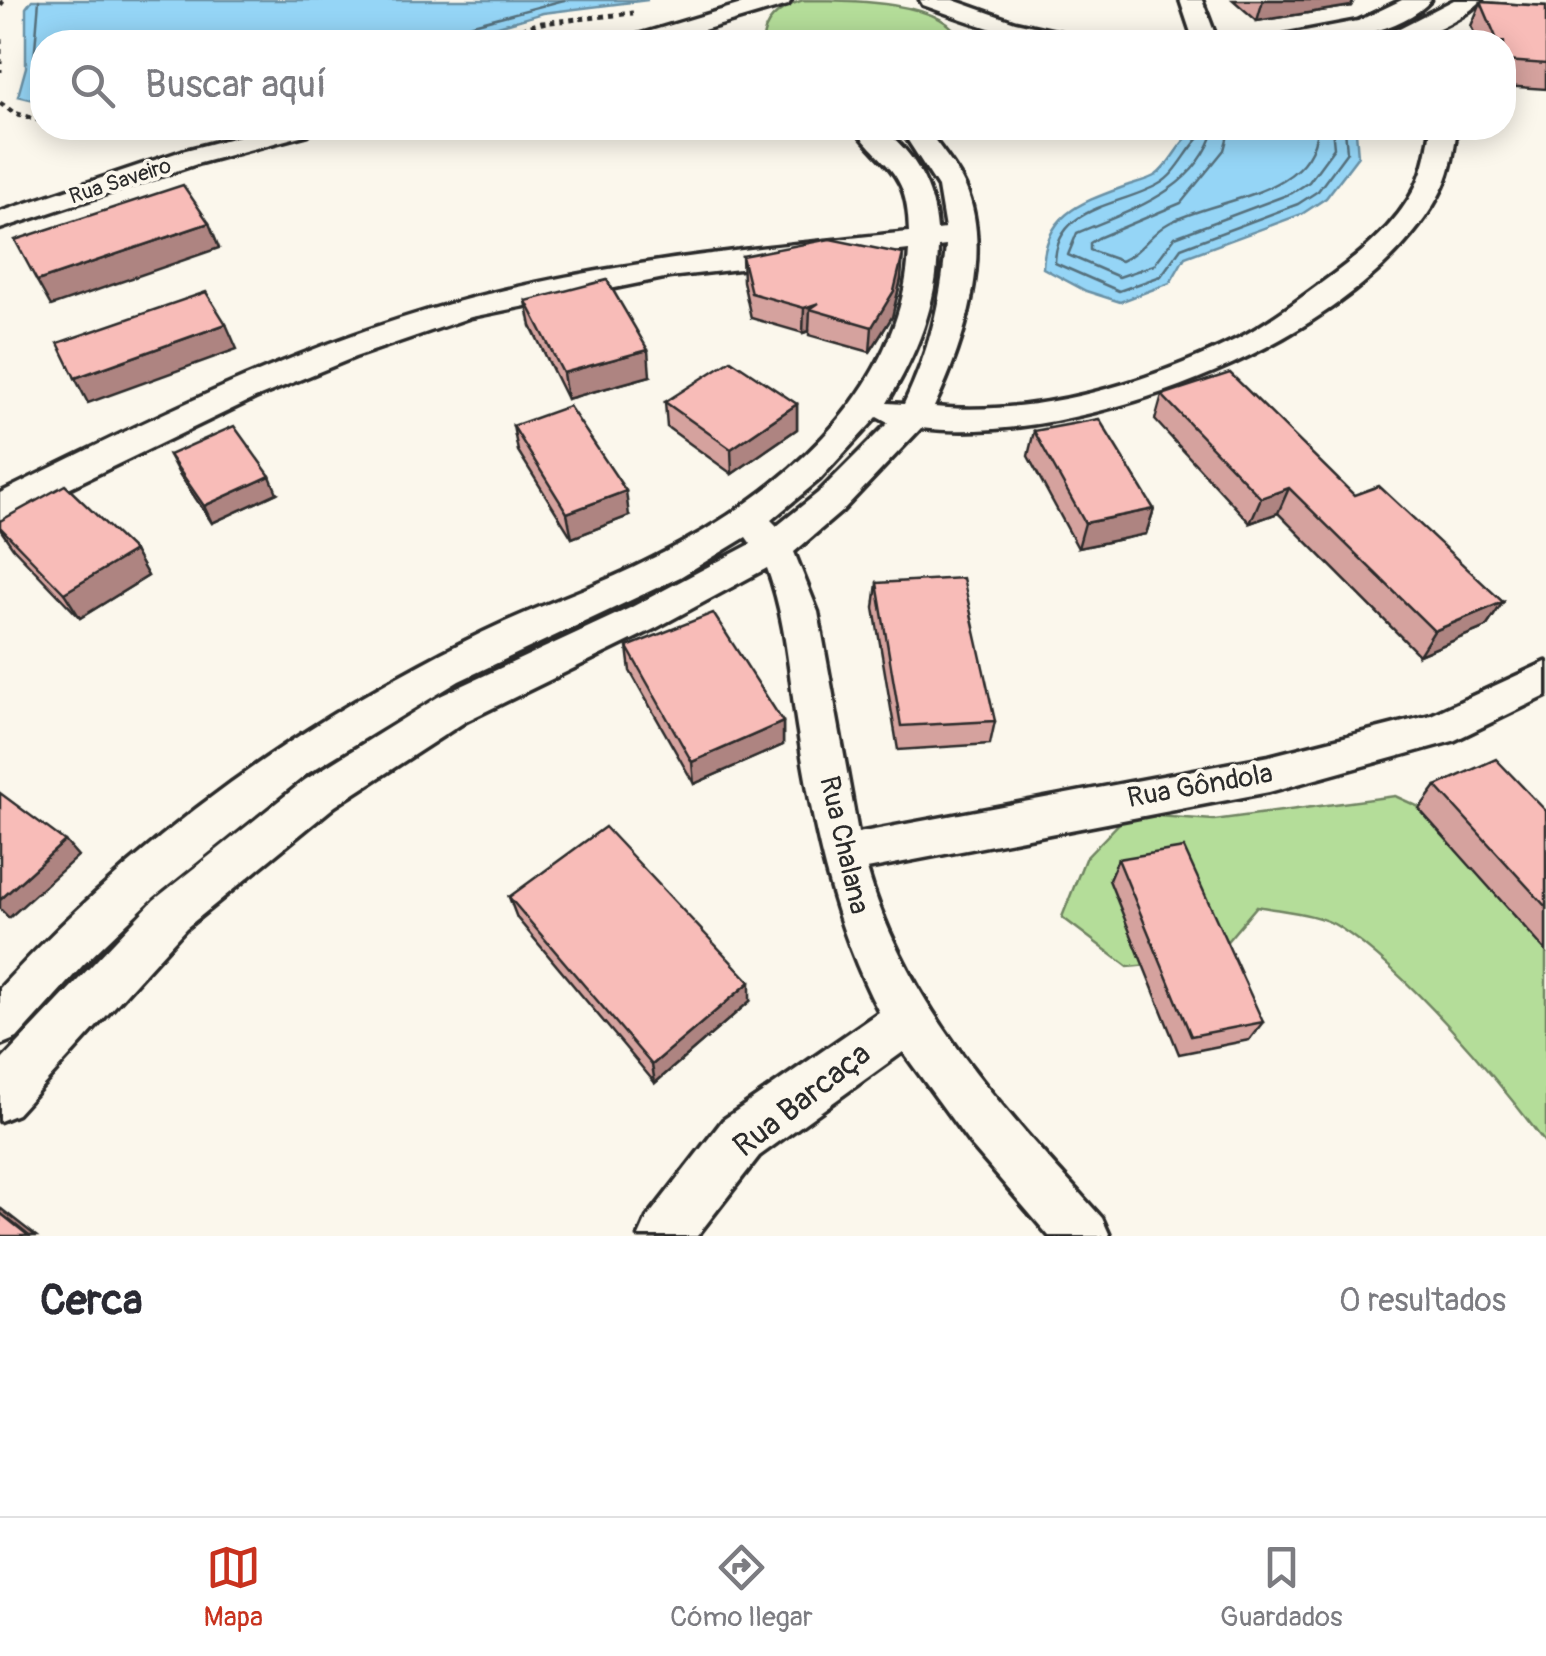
<!DOCTYPE html>
<html lang="es">
<meta charset="utf-8">
<style>
:root{--surface:#fff;--page:#f7f7f7;--text:#2b2b33;--muted:#7c7c81;--line:#e1e1e2;--accent:#c8321e}
body{margin:0;font-family:Pangolin,sans-serif;background:var(--page);color:var(--text)}
.list{margin:0;padding:0;list-style:none}
h2{display:flex;justify-content:space-between;align-items:center;height:130px;margin:0;padding:0 40px;font-size:42px}
h2 small{font-size:32px;font-weight:400;color:var(--muted)}
.icon{flex:none;width:55px;height:55px;fill:none;stroke:currentColor;stroke-width:2;stroke-linecap:round;stroke-linejoin:round}
.map{position:relative;flex:none;width:1546px;height:1236px;overflow:hidden}
.search{position:absolute;background:var(--surface);box-shadow:0 5px 25px #0003;left:30px;right:30px;top:30px;height:110px;display:flex;align-items:center;gap:25px;box-sizing:border-box;padding:0 35px;border-radius:40px;color:var(--muted);font-size:38px}
.sheet{height:280px;background:var(--surface)}
nav{display:flex;justify-content:space-around;align-items:center;box-sizing:border-box;height:140px;border-top:2px solid var(--line);background:var(--surface);font-size:28px;color:var(--muted)}
nav a{display:grid;justify-items:center;gap:5px}
nav .on{color:var(--accent)}
.map>svg:first-child{display:block}
.green{fill:#b4dd99;stroke:#708462;stroke-width:2.5}
.water{fill:#95d5f6;stroke:#6b91a5;stroke-width:2.5}
.lines{fill:none;stroke-linecap:round;stroke-linejoin:round}
.shore{stroke:#556f7c;stroke-width:2.5}
.street-casing{stroke:#2b2b2b;stroke-width:7}
.path{stroke:#2b2b2b;stroke-width:5;stroke-dasharray:5 5;stroke-linecap:butt}
.street{fill:#fbf7ec;fill-rule:evenodd}
.wall{fill:#d5a29e;stroke:#2b2b2b;stroke-width:2.5}
.shaded-wall{fill:#ae8481;stroke:#2b2b2b;stroke-width:2.5}
.building{fill:#f8bcb8;stroke:#2b2b2b;stroke-width:2.5}
.labels{text-anchor:middle;dominant-baseline:central;stroke-width:8;stroke-linejoin:round;paint-order:stroke}
.far-street-label{font-size:22px;fill:#2b2b2b;stroke:#fbf7ec}
.street-label{font-size:28px;fill:#2b2b2b;stroke:#fbf7ec}
.near-street-label{font-size:32px;fill:#2b2b2b;stroke:#fbf7ec}
</style>
<div class="map">
<svg width="1546" height="1236" viewBox="0 0 1546 1236">
<rect width="100%" height="100%" fill="#fbf7ec"/>
<filter id="ink" filterUnits="userSpaceOnUse"><feTurbulence type="fractalNoise" baseFrequency=".01" numOctaves="2"/><feDisplacementMap in="SourceGraphic" scale="20" xChannelSelector="R" yChannelSelector="G"/><feConvolveMatrix kernelMatrix="1 2 1 2 8 2 1 2 1" color-interpolation-filters="sRGB"/></filter>
<g filter="url(#ink)">
<g class="green">
<path d="M803 0C847 0 949 0 961 42H763C763 19 782 7 803 0Z"/>
<path d="M1395 796 1546 865V1144C1495 1076 1409 973 1339 927 1318 913 1281 911 1257 906L1212 959 1128 967 1062 917 1085 859 1128 814 1214 820Z"/>
</g>
<g class="water">
<polygon points="32,0 648,0 543,13 443,42 42,42 42,102 18,96 26,67 26,8"/>
<path d="M1198 128H1351L1356 132 1358 156 1326 198 1302 214 1185 257 1170 283 1120 302 1086 291 1043 268C1045 214 1080 203 1126 186 1134 183 1148 180 1156 175 1172 163 1178 141 1198 128Z"/>
</g>
<g class="lines">
<g class="shore">
<polyline points="39,0 32,86 42,92"/>
<polyline points="450,42 451,33 458,28 564,0"/>
<path d="M1202 128 1200 137C1186 151 1177 174 1159 184 1119 207 1056 205 1055 263L1119 291 1161 276 1181 248 1298 204 1318 191 1347 152 1345 128"/>
<path d="M1215 128C1197 191 1131 210 1077 233L1068 255 1119 277 1154 265 1175 237 1292 193 1309 182 1334 148 1332 128"/>
<path d="M1230 128 1224 150 1181 203 1098 238 1090 243V250L1121 261C1142 252 1150 233 1169 223 1216 198 1313 196 1317 128"/>
</g>
<g class="street-casing">
<g id="street">
<polygon points="755,0 791,0 788,5 663,42 627,42 631,37"/>
<path d="M920 0H953L1015 22 1082 37 1086 42C1028 46 977 24 923 5Z"/>
<polygon points="1180,0 1202,0 1218,42 1194,42"/>
<path d="M1402 0H1431C1399 36 1318 45 1272 42L1284 35 1358 21Z"/>
<path d="M1454 0H1482C1467 17 1411 45 1388 41L1384 36Z"/>
<polygon points="271,128 312,128 308,134 200,163 0,229 0,212 182,151"/>
<path d="M854 128H882C915 154 934 187 937 230L945 229 938 187 900 128H926C938 146 956 166 965 186 994 252 963 347 934 407 1034 417 1149 383 1237 339 1266 324 1294 303 1320 284 1356 258 1396 227 1416 186 1425 167 1428 148 1431 128H1457C1454 148 1452 168 1443 187 1371 338 1080 448 921 428L842 511 794 552 818 612 858 833 1269 756 1431 715 1546 662V696L1453 741 1269 792 867 869C907 1009 1006 1112 1102 1218L1110 1236H1049L970 1144 903 1052 759 1156 697 1236H639L647 1218 723 1120 879 1012C832 921 813 827 797 726 789 673 786 619 767 568L656 628 466 721 335 806 186 928 17 1114 0 1121V1062L154 900 305 780 438 697 630 608 751 544 746 537 680 577 459 681 308 773 154 897 83 965 17 1038 0 1045V988C97 883 210 790 332 715 388 681 446 649 505 622 554 600 604 583 651 559 774 499 902 396 909 250L669 277 471 317 355 357 255 398 0 521V493C147 420 295 347 453 303 602 262 756 248 909 232 908 170 886 170 854 128ZM946 246C941 303 929 352 904 404L887 403C917 353 937 305 938 247ZM877 417 888 423 818 493 777 526 771 520 820 479Z"/>
</g>
</g>
<g class="path">
<polyline points="0,5 4,0"/>
<polyline points="0,39 0,72"/>
<polyline points="473,42 542,23 633,13"/>
<polyline points="0,103 14,113 42,121"/>
</g>
<use href="#street" class="street"/>
</g>
<g class="wall">
<polygon points="1233,0 1354,0 1351,6 1257,21"/>
<polygon points="1481,2 1546,6 1546,89 1504,86 1504,42 1478,42 1471,26"/>
<polygon points="742,256 901,279 892,317 870,352 809,335 809,331 803,333 751,318 743,281"/>
<polygon points="526,301 650,376 567,399 531,326"/>
<polygon points="1162,395 1354,495 1503,602 1486,627 1419,655 1278,513 1250,523 1155,420"/>
<polygon points="665,402 797,404 797,429 732,474 667,427"/>
<polygon points="513,426 629,516 572,538 518,451"/>
<polygon points="1034,431 1154,509 1146,534 1078,548 1028,456"/>
<polygon points="169,455 277,493 212,523 178,472"/>
<polygon points="0,521 134,551 148,576 80,618 13,548 0,529"/>
<polygon points="877,583 995,721 990,744 898,750 874,608"/>
<polygon points="627,647 783,722 783,745 694,784 630,671"/>
<polygon points="1436,786 1546,811 1546,951 1419,809"/>
<polygon points="1118,859 1263,1022 1249,1040 1179,1054 1109,880"/>
<polygon points="509,897 750,1001 655,1083 517,918"/>
</g>
<g class="shaded-wall">
<polygon points="1263,0 1354,0 1351,6 1257,21"/>
<polygon points="209,223 219,248 51,306 37,281"/>
<polygon points="903,254 901,279 892,317 870,352 872,327"/>
<polygon points="819,303 810,309 809,331 803,333 804,308"/>
<polygon points="226,324 237,349 88,403 75,378"/>
<polygon points="648,350 650,376 567,399 563,373"/>
<polygon points="797,404 797,429 732,474 731,449"/>
<polygon points="270,476 277,493 212,523 204,506"/>
<polygon points="1289,488 1278,513 1250,523 1261,498"/>
<polygon points="626,491 629,516 572,538 567,513"/>
<polygon points="1154,509 1146,534 1078,548 1085,523"/>
<polygon points="134,551 148,576 80,618 64,593"/>
<polygon points="1503,602 1486,627 1419,655 1434,631"/>
<polygon points="783,722 783,745 694,784 692,762"/>
<polygon points="65,841 78,856 9,918 0,909 0,900"/>
<polygon points="750,982 750,1001 655,1083 652,1065"/>
<polygon points="0,1208 36,1236 29,1236 0,1213"/>
</g>
<g class="building">
<polygon points="1481,2 1546,6 1546,64 1506,61 1504,56 1504,42 1498,42"/>
<polygon points="183,185 209,223 37,281 15,240"/>
<polygon points="830,239 903,254 894,291 872,327 810,309 819,303 804,308 751,293 742,256"/>
<polygon points="607,280 648,350 563,373 526,301"/>
<polygon points="206,292 226,324 75,378 58,343"/>
<polygon points="731,360 797,404 731,449 665,402"/>
<polygon points="1230,373 1354,495 1379,486 1503,602 1434,631 1289,488 1261,498 1162,395"/>
<polygon points="569,406 626,491 567,513 513,426"/>
<polygon points="1099,419 1154,509 1085,523 1034,431"/>
<polygon points="234,426 270,476 204,506 169,455"/>
<polygon points="65,485 134,551 64,593 0,527 0,521"/>
<polygon points="963,578 995,721 901,726 877,583"/>
<polygon points="713,613 783,722 692,762 627,647"/>
<polygon points="1496,759 1546,811 1546,907 1436,786"/>
<polygon points="0,793 65,841 0,900"/>
<polygon points="605,827 750,982 652,1065 509,897"/>
<polygon points="1184,848 1263,1022 1191,1036 1118,859"/>
<polygon points="0,1213 29,1236 0,1236"/>
</g>
</g>
<g class="labels">
<g class="far-street-label">
<text transform="translate(120 181) rotate(-18)">Rua Saveiro</text>
</g>
<g class="street-label">
<text transform="translate(1200 786) rotate(-10)">Rua Gôndola</text>
<text transform="translate(844 845) rotate(77)">Rua Chalana</text>
</g>
<g class="near-street-label">
<text transform="translate(802 1100) rotate(-38)">Rua Barcaça</text>
</g>
</g>
</svg>
<div class="search"><svg class="icon" aria-label="search" viewBox="0 0 24 24"><circle cx="10" cy="10" r="6"/><path d="M15 15l6 6"/></svg>Buscar aquí</div>
</div>
<section class="sheet">
<h2>Cerca<small>0 resultados</small></h2>
<ul class="list">
</ul>
</section>
<nav>
<a class="on"><svg class="icon" aria-label="map" viewBox="0 0 24 24"><path d="M3 6l6-2 6 2 6-2v14l-6 2-6-2-6 2zM9 4v14M15 6v14"/></svg>Mapa</a>
<a><svg class="icon" aria-label="directions" viewBox="0 0 24 24"><path d="M12 3l9 9-9 9-9-9zM9 14v-3h6M13 9l2 2-2 2"/></svg>Cómo llegar</a>
<a><svg class="icon" aria-label="saved" viewBox="0 0 24 24"><path d="M7 4h10v16l-5-4-5 4z"/></svg>Guardados</a>
</nav>
